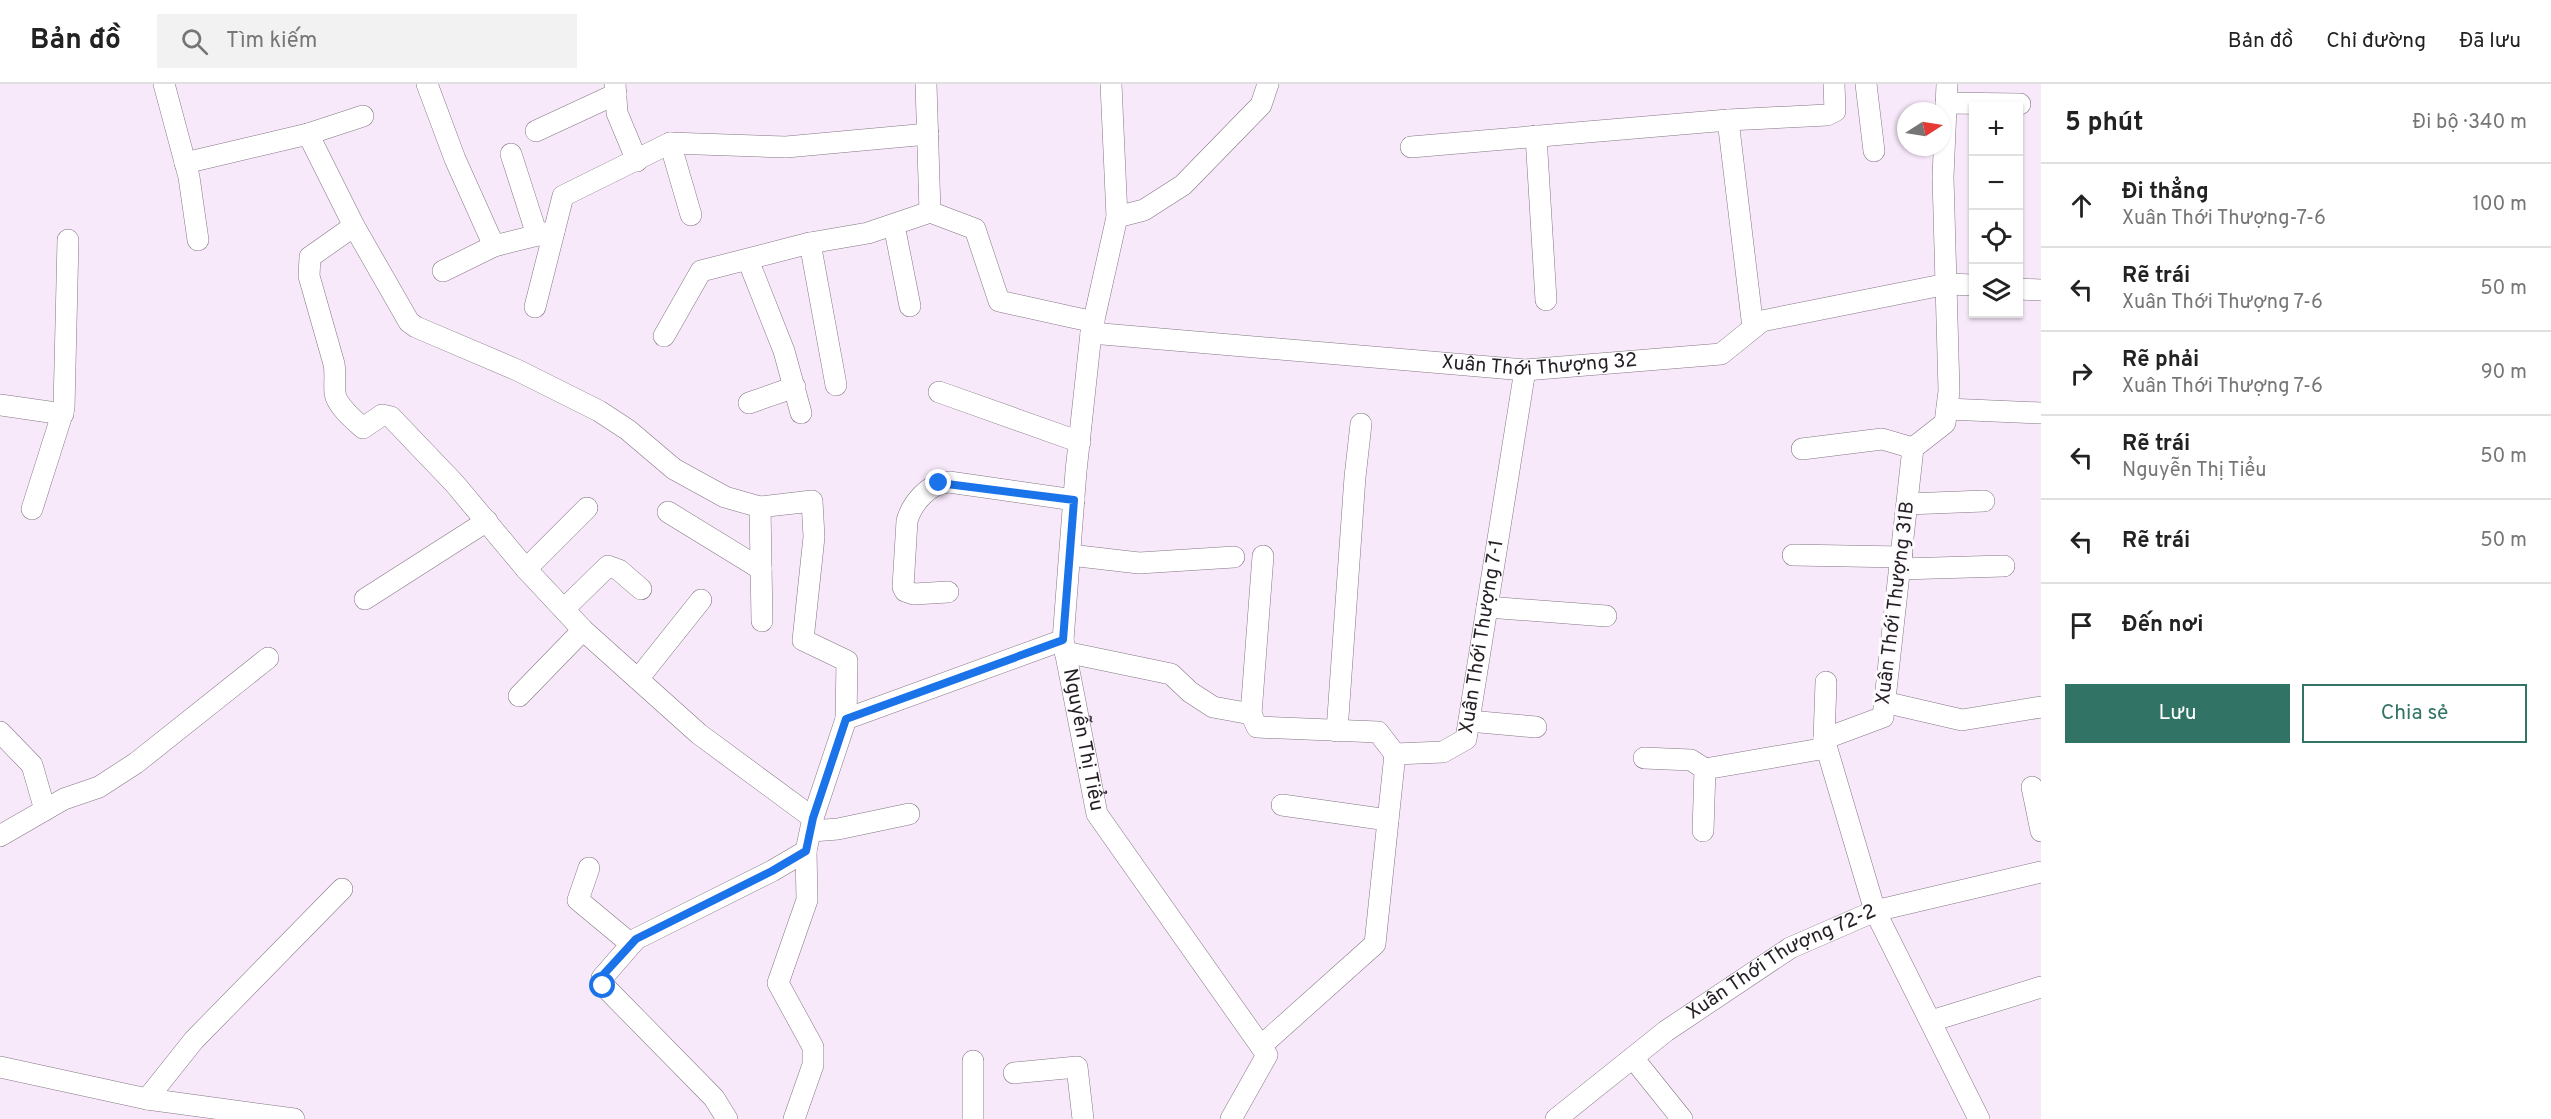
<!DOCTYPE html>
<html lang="vi">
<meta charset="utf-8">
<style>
:root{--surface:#fff;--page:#f2f2f2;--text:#222;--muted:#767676;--line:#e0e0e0;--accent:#317466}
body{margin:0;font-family:Overpass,sans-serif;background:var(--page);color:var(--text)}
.controls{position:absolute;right:18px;top:18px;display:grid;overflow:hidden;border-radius:0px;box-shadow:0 2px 4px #0004}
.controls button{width:54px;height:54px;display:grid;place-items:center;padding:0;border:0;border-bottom:2px solid var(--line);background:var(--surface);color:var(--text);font:30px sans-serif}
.compass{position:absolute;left:1897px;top:18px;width:54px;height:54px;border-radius:50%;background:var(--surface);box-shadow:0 2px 4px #0004;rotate:78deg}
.stop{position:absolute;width:18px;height:18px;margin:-14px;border:4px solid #1a73e8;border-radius:50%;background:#fff}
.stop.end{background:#1a73e8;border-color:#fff;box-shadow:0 2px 6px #0008}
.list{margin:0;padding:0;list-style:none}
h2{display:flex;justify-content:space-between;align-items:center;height:78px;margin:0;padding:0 24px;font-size:26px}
h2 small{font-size:20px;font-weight:400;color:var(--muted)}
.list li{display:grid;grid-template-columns:39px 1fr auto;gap:18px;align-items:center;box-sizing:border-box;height:84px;padding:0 24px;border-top:2px solid var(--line)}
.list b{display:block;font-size:22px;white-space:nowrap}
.list p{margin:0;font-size:20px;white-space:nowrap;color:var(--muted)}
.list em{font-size:20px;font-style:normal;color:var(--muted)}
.actions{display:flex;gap:12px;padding:18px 24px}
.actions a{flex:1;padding:14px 0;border:2px solid var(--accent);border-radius:0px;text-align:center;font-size:21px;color:var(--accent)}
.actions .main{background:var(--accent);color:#fff}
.icon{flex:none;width:33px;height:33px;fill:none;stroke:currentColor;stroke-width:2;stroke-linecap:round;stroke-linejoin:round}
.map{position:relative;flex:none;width:2041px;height:1035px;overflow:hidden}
header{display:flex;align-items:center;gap:36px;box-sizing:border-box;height:84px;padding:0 30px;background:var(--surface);border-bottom:2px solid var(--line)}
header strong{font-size:28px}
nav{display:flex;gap:33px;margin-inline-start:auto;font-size:21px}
.search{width:420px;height:54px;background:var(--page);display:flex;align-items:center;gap:15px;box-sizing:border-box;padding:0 21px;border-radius:0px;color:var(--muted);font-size:22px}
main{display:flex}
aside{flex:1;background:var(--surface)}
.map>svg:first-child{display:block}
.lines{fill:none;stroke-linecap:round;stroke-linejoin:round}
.minor-casing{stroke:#837684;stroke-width:22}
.minor{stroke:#fff;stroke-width:21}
.route{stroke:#1a73e8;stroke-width:8}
.labels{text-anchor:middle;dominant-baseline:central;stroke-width:6;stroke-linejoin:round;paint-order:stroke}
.street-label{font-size:20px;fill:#251f25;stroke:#fefbfe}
</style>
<header>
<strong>Bản đồ</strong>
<div class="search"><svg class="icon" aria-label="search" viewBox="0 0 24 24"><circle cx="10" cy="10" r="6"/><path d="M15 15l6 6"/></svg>Tìm kiếm</div>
<nav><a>Bản đồ</a><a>Chỉ đường</a><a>Đã lưu</a></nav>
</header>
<main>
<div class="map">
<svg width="2041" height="1035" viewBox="0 0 2041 1035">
<rect width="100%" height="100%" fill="#f8e9fa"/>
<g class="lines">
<g class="minor-casing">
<g id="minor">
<polyline points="164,0 189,93 198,156"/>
<polyline points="427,0 455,75 494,162"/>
<polyline points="615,0 617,29 637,77"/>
<polyline points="926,0 930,128 975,145 999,217 1094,238"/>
<path id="s1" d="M1111 0 1117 133 1091 249 1076 387 1063 556 1097 730 1267 971 1231 1035"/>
<polyline points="1866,0 1874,67"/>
<polyline points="1947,0 1943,93 1949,307 1945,339 1913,364 1883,633 1824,655 1875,827 1979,1035"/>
<polyline points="1946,19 2020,20"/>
<polyline points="1728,36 1827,31 1835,27 1834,0"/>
<polyline points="536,47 616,10"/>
<polyline points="308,50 363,32"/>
<polyline points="1536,52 1546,216"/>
<polyline points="670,59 691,131"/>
<polyline points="1411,63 1728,36 1753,244"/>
<polyline points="511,70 537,151"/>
<polyline points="185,79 308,50 354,142 409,238 416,243 517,286 599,327 628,346 674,385 725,413 760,423 812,417 814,453 803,556 847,577 846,635"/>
<polyline points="1117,133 1144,126 1183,101 1261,21 1268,0"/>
<polyline points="894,141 910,222"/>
<path d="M354 142 310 173 309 192 334 280C336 290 334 299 335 309 336 321 355 337 363 344L382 331 391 333 455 400 526 485 583 546 699 650 813 734"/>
<polyline points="810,159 836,301"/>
<polyline points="748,176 784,267 801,329"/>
<polyline points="443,187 494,162 554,147"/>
<polyline points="2018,205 2041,206"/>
<polyline points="535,223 563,112 670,59 786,63 928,50"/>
<path id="s2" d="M1091 249 1525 286 1721 270 1762 237 1947 200 1974 201"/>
<polyline points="664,252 701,187 810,159 868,149 930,128"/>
<polyline points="939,308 1080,358"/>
<polyline points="749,319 795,303"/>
<polyline points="0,321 63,330"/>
<polyline points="1947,325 2041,329"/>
<polyline points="1802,365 1882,355 1913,364"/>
<polyline points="1907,420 1984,417"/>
<polyline points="760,423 762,537"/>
<polyline points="32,425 64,324 68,156"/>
<polyline points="668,428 761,485"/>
<polyline points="1070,471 1139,479 1234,473"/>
<polyline points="1793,471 1902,473"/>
<polyline points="526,485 587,424"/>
<polyline points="1900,485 2004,482"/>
<path d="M948 508 914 510 905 507 903 503 907 437C912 419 929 399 949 398L1074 416"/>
<polyline points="365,515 487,437"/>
<polyline points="1487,523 1606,532"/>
<polyline points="564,525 608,482 619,486 641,505"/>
<polyline points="1065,568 1171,590 1190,608 1213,623 1251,630 1263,472"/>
<polyline points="638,595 701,516"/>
<polyline points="519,612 583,546"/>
<polyline points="1884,618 1962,636 2041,623"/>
<polyline points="1251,630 1257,643 1378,648 1395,670"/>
<polyline points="1469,637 1536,643"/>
<polyline points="1337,647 1355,393 1361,340"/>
<polyline points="0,648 32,681 45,726"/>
<polyline points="1824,655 1826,598"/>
<polyline points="1644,674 1691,676 1705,685"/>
<polyline points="2032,703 2041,747"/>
<polyline points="1282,721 1388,736"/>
<polyline points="812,747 838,745 909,730"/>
<polyline points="1703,747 1705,685 1826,664"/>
<polyline points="0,752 64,715 99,703 136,679 268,574"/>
<polyline points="589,784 578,816 631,860"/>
<polyline points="1931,937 2041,903"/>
<path id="s3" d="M1261 962 1375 860 1395 670 1443 668 1466 655 1525 286"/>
<polyline points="1633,974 1682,1035"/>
<polyline points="973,977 973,1035"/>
<polyline points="0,983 147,1015 294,1035"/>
<polyline points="1014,989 1077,983 1083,1035"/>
<polyline points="147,1015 194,956 342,805"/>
<polyline points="727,1035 714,1014 604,902 602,894 636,855 772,787 806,767"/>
<polyline points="794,1035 813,981 813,963 778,899 807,816 806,767 813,734 846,635 1063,556"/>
<path id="s4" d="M1556 1035 1666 947 1790 864 1875 827 2041 788"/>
</g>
</g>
<use href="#minor" class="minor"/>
</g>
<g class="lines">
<polyline class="route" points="603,902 601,899 603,891 636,855 772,787 806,767 813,734 846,635 1063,556 1074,416 939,399"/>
</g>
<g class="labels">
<g class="street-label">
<text stroke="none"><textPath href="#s2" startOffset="450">Xuân Thới Thượng 32</textPath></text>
<text transform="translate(1896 519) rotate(-83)">Xuân Thới Thượng 31B</text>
<text stroke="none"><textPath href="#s3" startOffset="522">Xuân Thới Thượng 7-1</textPath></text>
<text stroke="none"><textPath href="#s1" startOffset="662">Nguyễn Thị Tiểu</textPath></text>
<text stroke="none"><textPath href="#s4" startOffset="276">Xuân Thới Thượng 72-2</textPath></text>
</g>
</g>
</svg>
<div class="controls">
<button>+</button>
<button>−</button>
<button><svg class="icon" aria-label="locate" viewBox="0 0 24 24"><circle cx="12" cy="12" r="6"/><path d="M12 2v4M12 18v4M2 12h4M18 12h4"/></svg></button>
<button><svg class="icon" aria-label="layers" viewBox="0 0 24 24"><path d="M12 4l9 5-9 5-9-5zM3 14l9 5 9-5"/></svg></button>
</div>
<svg class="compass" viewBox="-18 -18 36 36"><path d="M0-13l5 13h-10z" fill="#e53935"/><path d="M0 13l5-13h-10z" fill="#767676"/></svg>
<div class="stop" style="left:603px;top:902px"></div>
<div class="stop end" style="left:939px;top:399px"></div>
</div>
<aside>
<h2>5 phút<small>Đi bộ · 340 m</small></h2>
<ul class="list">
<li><svg class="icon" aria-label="ahead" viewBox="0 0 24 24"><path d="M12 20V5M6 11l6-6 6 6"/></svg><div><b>Đi thẳng</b><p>Xuân Thới Thượng-7-6</p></div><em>100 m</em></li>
<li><svg class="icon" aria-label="left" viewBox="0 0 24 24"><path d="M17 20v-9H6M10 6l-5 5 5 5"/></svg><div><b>Rẽ trái</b><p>Xuân Thới Thượng 7-6</p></div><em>50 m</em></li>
<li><svg class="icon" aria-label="right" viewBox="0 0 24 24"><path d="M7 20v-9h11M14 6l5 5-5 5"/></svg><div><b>Rẽ phải</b><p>Xuân Thới Thượng 7-6</p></div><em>90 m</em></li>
<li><svg class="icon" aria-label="left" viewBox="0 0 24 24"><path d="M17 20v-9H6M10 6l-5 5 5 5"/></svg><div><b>Rẽ trái</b><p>Nguyễn Thị Tiểu</p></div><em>50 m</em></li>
<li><svg class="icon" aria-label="left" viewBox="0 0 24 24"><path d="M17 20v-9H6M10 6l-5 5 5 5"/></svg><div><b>Rẽ trái</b></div><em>50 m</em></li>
<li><svg class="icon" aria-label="arrive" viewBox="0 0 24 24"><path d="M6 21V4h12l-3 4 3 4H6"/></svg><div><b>Đến nơi</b></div></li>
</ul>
<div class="actions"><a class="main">Lưu</a><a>Chia sẻ</a></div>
</aside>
</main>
